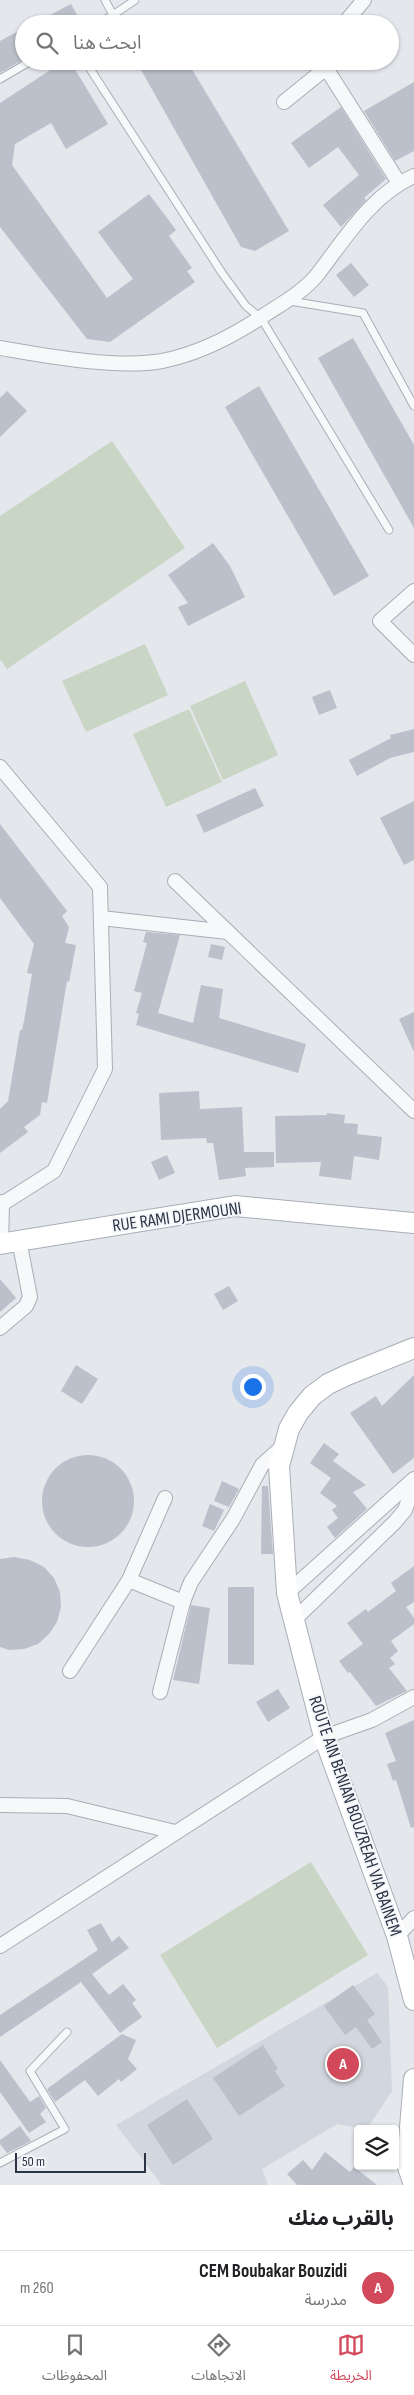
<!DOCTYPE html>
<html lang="ar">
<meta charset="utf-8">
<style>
:root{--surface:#fff;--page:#f2f2f2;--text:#202124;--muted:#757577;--line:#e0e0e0;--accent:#d1495b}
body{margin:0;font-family:"Sofia Sans Condensed","Noto Sans Arabic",sans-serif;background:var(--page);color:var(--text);direction:rtl}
.controls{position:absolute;right:15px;bottom:15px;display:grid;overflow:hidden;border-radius:5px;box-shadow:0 1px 4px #0004}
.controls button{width:45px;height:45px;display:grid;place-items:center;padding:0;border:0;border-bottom:1px solid var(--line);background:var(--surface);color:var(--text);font:25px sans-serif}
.scale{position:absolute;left:15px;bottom:12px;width:131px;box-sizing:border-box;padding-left:5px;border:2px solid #2b3445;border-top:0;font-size:14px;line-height:18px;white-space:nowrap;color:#2b3445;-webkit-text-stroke:4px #f4f6f9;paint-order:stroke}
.you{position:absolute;left:252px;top:1386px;width:18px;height:18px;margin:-12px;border:4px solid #fff;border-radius:50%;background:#1a73e8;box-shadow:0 0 0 8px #1a73e833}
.badge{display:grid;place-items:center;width:32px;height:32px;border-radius:50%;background:var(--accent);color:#fff;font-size:16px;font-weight:700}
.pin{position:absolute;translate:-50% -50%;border:2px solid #fff;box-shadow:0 1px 5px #0006}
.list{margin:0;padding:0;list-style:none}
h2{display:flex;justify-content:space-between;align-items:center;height:65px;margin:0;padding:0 20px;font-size:21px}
h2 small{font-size:16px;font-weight:400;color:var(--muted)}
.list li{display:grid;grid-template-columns:32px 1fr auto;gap:15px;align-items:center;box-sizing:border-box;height:75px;padding:0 20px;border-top:1px solid var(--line)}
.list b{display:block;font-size:19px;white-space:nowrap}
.list p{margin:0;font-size:16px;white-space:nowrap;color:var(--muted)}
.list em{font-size:16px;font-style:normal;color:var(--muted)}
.icon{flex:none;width:28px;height:28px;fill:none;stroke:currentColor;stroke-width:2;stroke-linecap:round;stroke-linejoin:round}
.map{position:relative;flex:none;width:414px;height:2185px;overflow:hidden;direction:ltr}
.search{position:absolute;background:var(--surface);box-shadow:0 1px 4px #0004;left:15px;right:15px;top:15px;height:55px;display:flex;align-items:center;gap:12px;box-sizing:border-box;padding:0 18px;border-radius:28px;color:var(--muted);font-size:19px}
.sheet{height:140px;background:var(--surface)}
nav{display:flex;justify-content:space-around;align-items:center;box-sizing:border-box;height:70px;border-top:1px solid var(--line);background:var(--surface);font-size:14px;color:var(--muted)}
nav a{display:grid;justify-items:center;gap:2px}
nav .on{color:var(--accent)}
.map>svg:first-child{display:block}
.built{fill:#d2d6de}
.green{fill:#c9d6c5}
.building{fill:#bbc0ca}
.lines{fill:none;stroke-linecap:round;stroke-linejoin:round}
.lane-casing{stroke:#a9aeb7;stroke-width:9}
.street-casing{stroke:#a9aeb7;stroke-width:16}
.secondary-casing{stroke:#a9aeb7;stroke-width:22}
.lane{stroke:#f7f8fa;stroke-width:7}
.street{stroke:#f7f8fa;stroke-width:14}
.secondary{stroke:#fff;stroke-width:20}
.labels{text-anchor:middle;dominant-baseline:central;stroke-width:4;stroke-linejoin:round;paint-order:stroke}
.street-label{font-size:18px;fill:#2b3445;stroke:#f4f6f9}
</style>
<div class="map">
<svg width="414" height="2185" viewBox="0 0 414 2185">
<rect width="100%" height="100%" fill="#e4e7ec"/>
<polygon class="built" points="377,1973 388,1987 392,2091 367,2129 337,2124 262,2169 268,2185 162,2185 116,2125"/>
<g class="green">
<polygon points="112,441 185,548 7,669 0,659 0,516"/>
<polygon points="145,644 168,695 86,732 62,681"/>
<polygon points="245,681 278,755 223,780 190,706"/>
<polygon points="189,709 222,782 166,807 133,734"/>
<polygon points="311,1862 368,1955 217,2048 160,1955"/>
</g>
<g class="building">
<polygon points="71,4 82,24 33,24"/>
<polygon points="24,28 24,59 0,73 0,41"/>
<polygon points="136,61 187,61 289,231 255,251 241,247"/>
<polygon points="73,66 108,124 66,149 51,123 15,144 12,165 107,298 133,279 98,232 149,194 176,230 169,236 192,268 187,271 195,282 110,342 87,339 0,227 0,103 55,67"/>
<polygon points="414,82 414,151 395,161 364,111"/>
<polygon points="341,107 386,179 364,198 366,200 341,227 323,205 359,175 338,147 309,168 291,143"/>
<polygon points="351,263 369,285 354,297 336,275"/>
<polygon points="353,338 414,445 414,528 318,358"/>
<polygon points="259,386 369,576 334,596 225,407"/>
<polygon points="7,391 27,411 0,437 0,398"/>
<polygon points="213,543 230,566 245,597 188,626 178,607 188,603 168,575"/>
<polygon points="330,690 337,708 319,715 312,697"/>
<polygon points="414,729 414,752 390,758 357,776 349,760 391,738 390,735"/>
<polygon points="255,788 264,806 204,833 196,815"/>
<polygon points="414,801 414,860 404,865 380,818"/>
<polygon points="0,824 67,911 62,916 69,927 65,943 76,945 69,982 67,981 47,1103 42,1102 40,1115 24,1127 28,1132 0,1153 0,1109 8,1101 20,1030 22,1030 24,1021 32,974 27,973 34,944 0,898"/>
<polygon points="146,932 180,935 158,1013 193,1023 201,985 223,989 219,1018 306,1044 298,1073 136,1025 139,1014 136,1013 142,993 134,991 147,943 143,942"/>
<polygon points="211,944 225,947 222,960 208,957"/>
<polygon points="414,1012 414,1052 399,1019"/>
<polygon points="199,1091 200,1109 242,1107 244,1152 274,1152 274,1167 245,1168 246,1176 219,1180 213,1143 207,1143 206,1138 161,1140 159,1093"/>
<polygon points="327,1113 345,1115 344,1123 358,1124 357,1134 382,1137 379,1160 354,1156 351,1180 319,1176 321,1162 276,1163 275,1116 327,1115"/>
<polygon points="167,1155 175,1173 159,1180 151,1162"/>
<polygon points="0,1279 16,1298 0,1312"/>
<polygon points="229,1286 238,1301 223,1310 214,1294"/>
<polygon points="76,1365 98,1379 82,1404 61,1391"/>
<polygon points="414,1375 414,1458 393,1474 350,1413 376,1396 382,1406"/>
<polygon points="324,1443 339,1454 333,1461 366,1485 353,1492 367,1509 335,1538 327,1527 338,1518 332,1510 337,1506 320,1493 331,1478 310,1463"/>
<circle cx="88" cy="1501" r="46"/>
<polygon points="222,1481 239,1489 229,1507 214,1501"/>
<polygon points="262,1486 268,1486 273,1554 261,1554"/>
<polygon points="210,1504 224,1510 214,1531 202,1526"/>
<polygon points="14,1557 30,1560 44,1567 54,1578 60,1592 61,1607 57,1622 49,1634 38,1644 24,1649 9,1650 0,1647 0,1559"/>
<polygon points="414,1566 414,1602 406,1607 414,1618 414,1624 391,1641 398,1651 390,1658 395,1664 389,1668 407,1691 376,1706 350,1672 348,1673 339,1661 363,1644 347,1623 366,1609 368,1612 396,1591 391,1583"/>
<polygon points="228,1587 254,1587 254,1665 228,1664"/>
<polygon points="191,1605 210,1608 199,1684 173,1680"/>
<polygon points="278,1689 290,1708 268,1722 256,1702"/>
<polygon points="414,1720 414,1827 411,1828 396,1780 393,1781 387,1764 396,1761 385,1733"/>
<polygon points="101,1923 112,1942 119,1936 129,1948 92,1974 109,1995 123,1984 136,2000 132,2003 142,2017 120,2033 81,1982 0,2037 0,2015 98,1950 87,1930"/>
<polygon points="353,1985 375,2014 367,2020 382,2042 372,2049 356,2027 345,2035 324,2006"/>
<polygon points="122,2034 136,2040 128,2059 137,2069 121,2082 119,2079 98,2096 85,2080 55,2102 47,2089"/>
<polygon points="263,2045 278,2069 275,2071 285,2086 239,2116 213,2078"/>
<polygon points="0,2060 30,2102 39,2096 46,2108 40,2114 46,2122 29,2133 0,2092"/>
<polygon points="187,2099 213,2139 173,2165 147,2125"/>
<polygon points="20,2126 31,2141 7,2153 0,2144 0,2140"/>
<polygon points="325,2152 350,2172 354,2167 377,2185 297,2185 287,2174 303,2160 312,2170"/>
</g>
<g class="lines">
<g class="lane-casing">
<g id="lane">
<polyline points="105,0 113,15 135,0"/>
<polyline points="97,24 113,15"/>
<polyline points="85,61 222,273 246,306 261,318 389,530"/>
<polyline points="0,79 31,61"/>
<polyline points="290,301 363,313 414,406"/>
<polyline points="0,2163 65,2129 30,2071 67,2032"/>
</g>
</g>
<g class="street-casing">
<g id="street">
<polyline points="348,19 364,0"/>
<polyline points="284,102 326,68 399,183"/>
<path d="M0 348C47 356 116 369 162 361 199 354 235 335 266 314 283 303 304 291 317 275 345 239 371 195 414 176"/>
<polyline points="414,591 380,621 414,655"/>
<polyline points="0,767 100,887 105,1069 54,1171 2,1204"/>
<polyline points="175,881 414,1111"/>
<polyline points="101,918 228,932"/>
<polyline points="0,1202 2,1204 1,1244"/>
<polyline points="0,1328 26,1306 30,1297 19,1240"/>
<polyline points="165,1498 129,1580 183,1602"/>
<polyline points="287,1593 414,1479"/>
<polyline points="294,1620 395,1522 405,1510 414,1484"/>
<polyline points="70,1671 129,1580"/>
<polyline points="160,1692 183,1602 191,1582 233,1519 262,1465 282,1447"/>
<polyline points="0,1805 67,1806 175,1832"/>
<polyline points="397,1936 414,1918"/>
<polyline points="0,1946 324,1737 372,1720 414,1697"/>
</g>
</g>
<g class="secondary-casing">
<g id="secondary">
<polyline points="0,1244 235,1206 414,1223"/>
<polyline points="414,1348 347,1375 328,1384 312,1396 298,1413 289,1429 279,1466 287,1593 324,1737 397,1936 414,2000"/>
<polyline points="414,2185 407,2164 414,2079"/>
</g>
</g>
<use href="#lane" class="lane"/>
<use href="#street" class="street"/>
<use href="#secondary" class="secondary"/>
</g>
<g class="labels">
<g class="street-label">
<text transform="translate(177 1217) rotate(-8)">RUE RAMI DJERMOUNI</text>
<text transform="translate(355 1816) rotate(71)">ROUTE AIN BENIAN BOUZREAH VIA BAINEM</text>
</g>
</g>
</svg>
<div class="controls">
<button><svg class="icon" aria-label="layers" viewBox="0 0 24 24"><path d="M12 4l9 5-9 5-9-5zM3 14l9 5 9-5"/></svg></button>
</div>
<div class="scale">50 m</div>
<div class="you"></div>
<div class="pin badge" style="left:343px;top:2064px">A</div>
<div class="search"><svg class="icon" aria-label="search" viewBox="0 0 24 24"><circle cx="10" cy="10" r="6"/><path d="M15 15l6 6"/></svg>ابحث هنا</div>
</div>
<section class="sheet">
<h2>بالقرب منك<small></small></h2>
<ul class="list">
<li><span class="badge">A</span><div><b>CEM Boubakar Bouzidi</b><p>مدرسة</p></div><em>260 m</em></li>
</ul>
</section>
<nav>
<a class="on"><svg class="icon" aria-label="map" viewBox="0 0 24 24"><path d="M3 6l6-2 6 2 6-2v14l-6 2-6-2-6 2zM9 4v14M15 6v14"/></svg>الخريطة</a>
<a><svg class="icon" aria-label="directions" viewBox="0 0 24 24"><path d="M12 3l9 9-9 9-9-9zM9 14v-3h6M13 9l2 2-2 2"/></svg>الاتجاهات</a>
<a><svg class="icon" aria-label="saved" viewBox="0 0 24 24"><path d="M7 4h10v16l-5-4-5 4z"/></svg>المحفوظات</a>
</nav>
